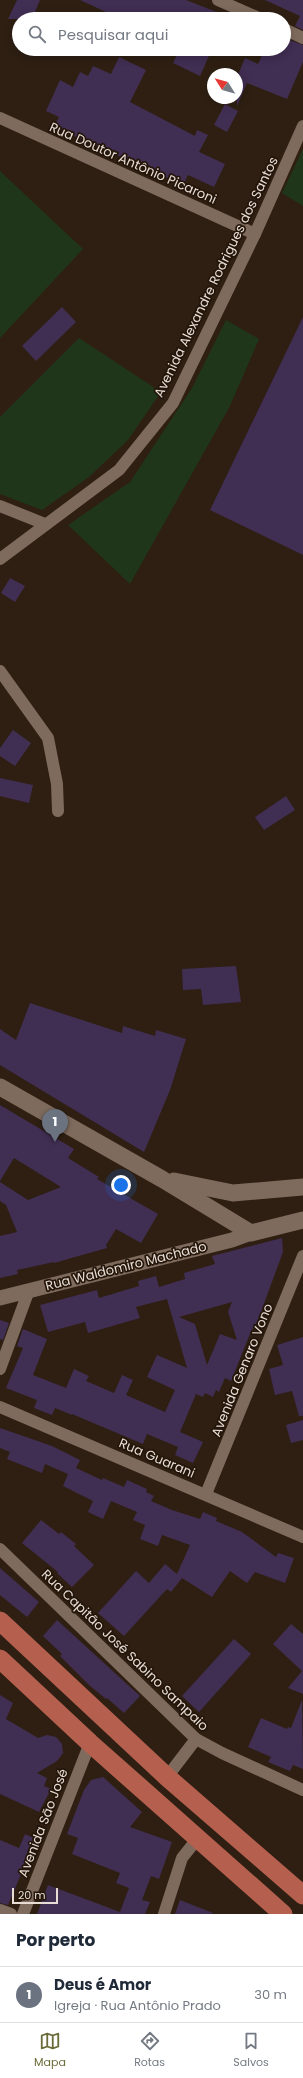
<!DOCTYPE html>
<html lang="pt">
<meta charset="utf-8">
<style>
:root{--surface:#fff;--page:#f2f2f3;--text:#1f2937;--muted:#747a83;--line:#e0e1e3;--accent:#6b6b39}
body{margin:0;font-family:Poppins,sans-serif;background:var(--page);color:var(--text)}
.compass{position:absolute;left:207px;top:68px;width:36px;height:36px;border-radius:50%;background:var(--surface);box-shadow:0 2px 10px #0003;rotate:307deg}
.scale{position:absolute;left:12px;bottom:10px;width:46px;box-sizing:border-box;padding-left:4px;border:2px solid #e7ddd5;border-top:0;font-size:11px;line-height:14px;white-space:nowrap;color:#e7ddd5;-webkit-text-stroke:3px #241509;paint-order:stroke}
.you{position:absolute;left:121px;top:1185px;width:14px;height:14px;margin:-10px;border:3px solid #fff;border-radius:50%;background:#1a73e8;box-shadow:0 0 0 6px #1a73e833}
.badge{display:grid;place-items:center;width:26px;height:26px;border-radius:50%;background:var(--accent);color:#fff;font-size:13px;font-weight:700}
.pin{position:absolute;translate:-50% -33px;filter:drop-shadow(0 1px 2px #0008)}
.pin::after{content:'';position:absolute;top:21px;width:14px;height:12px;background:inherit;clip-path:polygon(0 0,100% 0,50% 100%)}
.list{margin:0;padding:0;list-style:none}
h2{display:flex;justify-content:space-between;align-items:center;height:52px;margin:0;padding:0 16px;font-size:17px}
h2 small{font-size:13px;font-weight:400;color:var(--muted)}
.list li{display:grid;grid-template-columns:26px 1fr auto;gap:12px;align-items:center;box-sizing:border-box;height:56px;padding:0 16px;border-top:1px solid var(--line)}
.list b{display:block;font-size:15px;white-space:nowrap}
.list p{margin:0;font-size:13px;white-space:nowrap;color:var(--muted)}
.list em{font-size:13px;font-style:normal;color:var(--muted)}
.icon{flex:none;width:22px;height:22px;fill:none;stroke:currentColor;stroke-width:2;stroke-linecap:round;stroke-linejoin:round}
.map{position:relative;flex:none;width:303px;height:1914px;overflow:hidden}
.search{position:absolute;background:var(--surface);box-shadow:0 2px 10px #0003;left:12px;right:12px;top:12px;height:44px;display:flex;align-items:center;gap:10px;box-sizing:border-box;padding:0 14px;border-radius:22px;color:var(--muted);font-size:15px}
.sheet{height:108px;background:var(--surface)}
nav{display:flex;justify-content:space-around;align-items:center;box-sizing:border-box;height:56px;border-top:1px solid var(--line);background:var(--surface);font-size:11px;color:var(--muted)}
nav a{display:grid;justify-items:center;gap:2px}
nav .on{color:var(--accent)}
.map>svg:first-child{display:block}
.green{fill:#20361a}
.building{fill:#412e53;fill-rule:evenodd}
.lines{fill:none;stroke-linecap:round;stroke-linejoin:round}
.minor{stroke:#7e6b5d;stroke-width:12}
.tertiary{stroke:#7e6b5d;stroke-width:15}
.secondary{stroke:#7e6b5d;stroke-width:17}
.primary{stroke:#b55f4e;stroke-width:19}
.labels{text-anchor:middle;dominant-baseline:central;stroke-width:3.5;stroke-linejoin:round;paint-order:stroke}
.street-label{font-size:13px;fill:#e7ddd5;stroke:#241509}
</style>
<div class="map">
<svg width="303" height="1914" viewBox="0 0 303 1914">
<rect width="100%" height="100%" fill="#2e1f12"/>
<g class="green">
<polygon points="303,149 303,206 282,193"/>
<polygon points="0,171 83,249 0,338"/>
<polygon points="226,320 259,339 230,406 130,584 68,525 130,482 192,388"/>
<polygon points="79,338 161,392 128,440 89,477 42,510 0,494 0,417"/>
</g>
<g class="building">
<polygon points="17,0 40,0 32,19 8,19"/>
<polygon points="80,0 186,0 232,18 121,19"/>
<polygon points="265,0 303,0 303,30 295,26 300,16"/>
<polygon points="287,39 303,45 303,62 287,99 247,83 237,106 237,77 245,58 258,64 265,49 284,49"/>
<polygon points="180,49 212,49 200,76 173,63"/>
<polygon points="119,57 146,70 130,102 195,136 197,130 208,135 199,152 225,164 214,187 188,175 183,185 54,127 59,117 46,111 60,80 73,87 80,72 88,76 93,66 111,74"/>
<polygon points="225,104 238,111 227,132 214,125"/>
<polygon points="62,307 76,322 36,361 22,346"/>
<polygon points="303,317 303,555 210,510"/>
<polygon points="10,578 25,586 15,602 1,593"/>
<polygon points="13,730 31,743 15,766 0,756 0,748"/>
<polygon points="0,778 33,785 29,803 0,796"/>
<polygon points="286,796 295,810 264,830 255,817"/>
<polygon points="236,966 241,1002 203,1005 201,989 183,990 182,969"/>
<polygon points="30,1003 122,1033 123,1026 155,1036 156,1030 186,1039 170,1090 144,1152 0,1065 0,1029 16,1040"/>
<polygon points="0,1105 74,1149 68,1158 99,1177 97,1179 158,1214 141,1243 116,1229 106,1245 107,1248 54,1263 54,1262 17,1270 18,1274 0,1278 0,1236 17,1232 6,1205 0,1201 0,1182 28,1200 61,1187 14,1158 0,1181"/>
<path d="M282 1238 283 1252 255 1328 252 1329 231 1381 225 1378 219 1392 216 1390 213 1397 205 1393 203 1397 196 1394 180 1432 203 1442 193 1463 175 1455 178 1447 147 1434 143 1444 72 1414V1415L55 1408 52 1415 34 1408 37 1400 6 1388 23 1348 17 1346 23 1329 47 1339 33 1375 66 1388 74 1369 89 1376 86 1381 114 1393 122 1375 133 1380 126 1395 165 1412 175 1390 147 1377 157 1355 187 1368 167 1299 136 1307 140 1318 88 1333 85 1322 48 1332 40 1305 97 1290 99 1298 139 1286 138 1281 156 1276 159 1287 185 1279 184 1273 215 1264 212 1256ZM232 1302 228 1312 237 1340 220 1334 207 1365 195 1324 179 1317Z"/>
<polygon points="0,1320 9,1323 3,1340 0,1339"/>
<polygon points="303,1337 303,1416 299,1416 292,1391 275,1395 269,1369 283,1365 277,1345"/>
<polygon points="303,1420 303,1440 291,1443 286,1425"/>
<polygon points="0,1428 52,1446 80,1460 76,1468 102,1480 103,1478 124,1487 127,1480 147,1489 146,1492 154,1496 151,1501 172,1510 200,1519 203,1512 217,1518 216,1521 242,1532 276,1557 278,1553 294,1558 285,1583 255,1572 247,1583 230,1571 212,1597 182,1578 171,1592 167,1589 124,1636 98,1613 136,1571 149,1583 165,1564 177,1574 190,1545 162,1535 158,1546 140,1539 145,1525 133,1520 137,1512 111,1501 103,1519 88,1512 93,1501 63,1486 68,1474 45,1464 42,1473 7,1459 10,1452 0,1448"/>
<polygon points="41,1520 59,1534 61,1532 76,1544 74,1546 94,1565 72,1587 57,1573 58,1572 22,1543"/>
<polygon points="0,1568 39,1602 27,1617 0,1595"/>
<polygon points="57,1620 140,1696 124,1713 107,1698 106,1699 89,1685 60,1656 62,1654 43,1636"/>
<polygon points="291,1624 303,1634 303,1694 288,1688 302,1671 273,1644"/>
<polygon points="234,1639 251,1654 199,1712 182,1696"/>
<polygon points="0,1695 13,1703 6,1719 38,1738 47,1735 56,1737 62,1744 63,1753 57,1761 37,1773 47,1778 44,1786 51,1789 39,1812 0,1794"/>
<polygon points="302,1700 303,1769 293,1765 290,1771 268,1762 271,1757 248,1747 261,1718 287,1729 288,1727 291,1728"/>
<polygon points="103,1777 142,1812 130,1827 172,1842 159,1879 151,1876 142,1900 150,1902 145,1914 37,1914 48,1885 120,1912 129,1888 116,1883 120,1873 72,1854 78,1838 67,1834 84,1790 91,1780"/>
<polygon points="25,1834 36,1839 8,1905 0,1903 0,1840 19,1848"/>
<polygon points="180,1900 213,1913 212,1914 175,1914"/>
</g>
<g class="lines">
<g class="minor">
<polyline points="218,0 261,19"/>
<polyline points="284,29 303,38"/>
<polyline points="0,118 255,234"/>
<polyline points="0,506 45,524"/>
<polyline points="0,559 119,470 173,403 255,234 303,126"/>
<polyline points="0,671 48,738 57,784 58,811"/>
<polyline points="0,1369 29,1290"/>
<polyline points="0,1407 303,1537"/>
<polyline points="206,1494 303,1256"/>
<polyline points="0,1549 196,1739 222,1753 303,1790"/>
<polyline points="167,1777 196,1739"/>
<polyline points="0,1910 11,1914"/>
<polyline points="23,1914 90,1743"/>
<polyline points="164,1914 182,1858 198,1838"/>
</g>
<polyline class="tertiary" points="0,1298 232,1240 251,1233"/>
<g class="secondary">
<polyline points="0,1087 162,1179 251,1233 303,1220"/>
<polyline points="174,1181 233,1193 303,1187"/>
</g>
<g class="primary">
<polyline points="0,1621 167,1777 303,1895"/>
<polyline points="0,1659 90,1743 283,1914"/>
</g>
</g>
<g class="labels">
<g class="street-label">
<text transform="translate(133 163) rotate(24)">Rua Doutor Antônio Picaroni</text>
<text transform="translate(216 277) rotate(-64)">Avenida Alexandre Rodrigues dos Santos</text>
<text transform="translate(126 1266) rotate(-14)">Rua Waldomiro Machado</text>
<text transform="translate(242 1370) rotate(-68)">Avenida Genaro Vono</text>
<text transform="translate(157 1458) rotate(23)">Rua Guarani</text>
<text transform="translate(125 1650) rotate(44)">Rua Capitão José Sabino Sampaio</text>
<text transform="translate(43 1823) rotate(-69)">Avenida São José</text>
</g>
</g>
</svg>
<svg class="compass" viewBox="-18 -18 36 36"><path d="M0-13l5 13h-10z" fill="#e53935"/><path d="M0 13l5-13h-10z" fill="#747a83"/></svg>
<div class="scale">20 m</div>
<div class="you"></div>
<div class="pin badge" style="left:55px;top:1142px;background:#6b7280">1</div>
<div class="search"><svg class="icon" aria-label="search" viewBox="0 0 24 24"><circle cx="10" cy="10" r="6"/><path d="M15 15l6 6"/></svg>Pesquisar aqui</div>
</div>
<section class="sheet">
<h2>Por perto<small></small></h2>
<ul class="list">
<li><span class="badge" style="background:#6b7280">1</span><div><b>Deus é Amor</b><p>Igreja · Rua Antônio Prado</p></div><em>30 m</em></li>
</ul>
</section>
<nav>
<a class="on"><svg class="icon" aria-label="map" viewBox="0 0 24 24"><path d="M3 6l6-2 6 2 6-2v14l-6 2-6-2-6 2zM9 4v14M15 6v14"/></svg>Mapa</a>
<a><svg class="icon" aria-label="directions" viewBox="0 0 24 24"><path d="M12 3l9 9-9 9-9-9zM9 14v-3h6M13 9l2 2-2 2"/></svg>Rotas</a>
<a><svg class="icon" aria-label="saved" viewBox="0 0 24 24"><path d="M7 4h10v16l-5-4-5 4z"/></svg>Salvos</a>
</nav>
